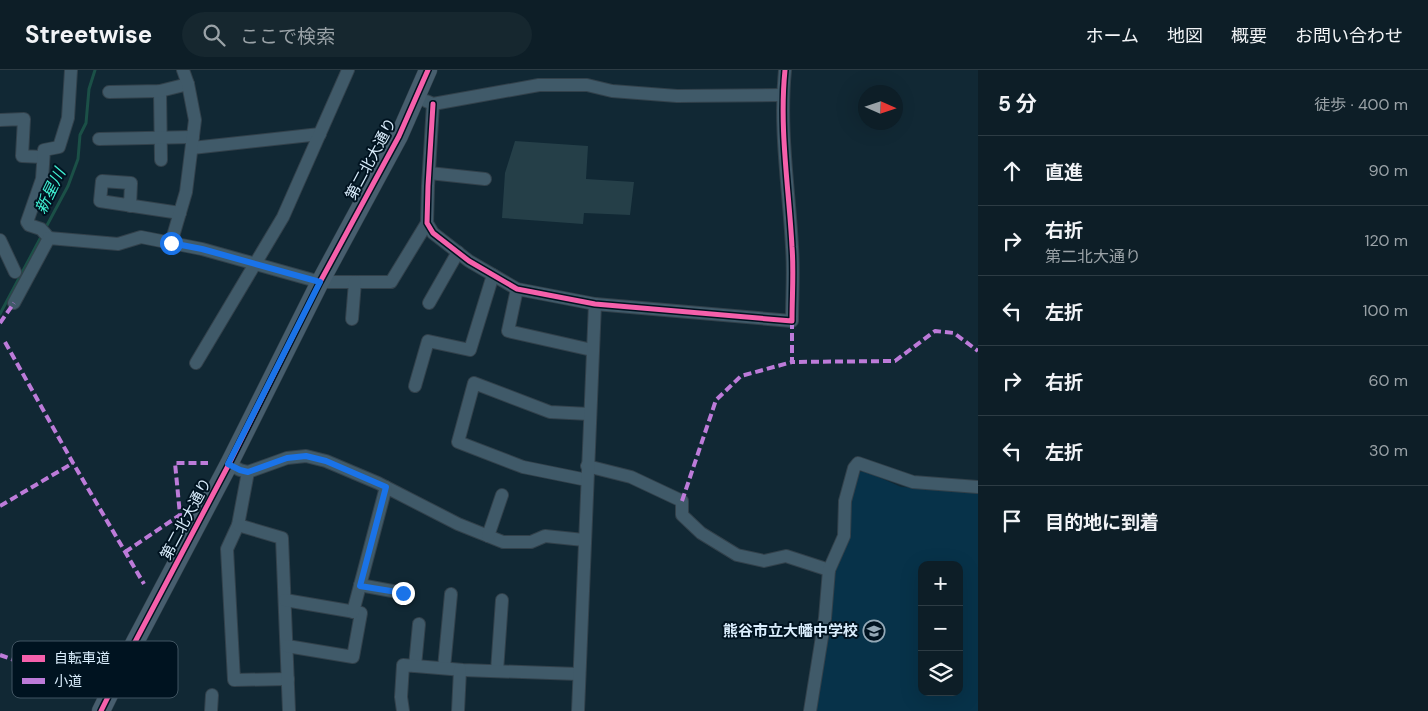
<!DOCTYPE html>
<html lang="ja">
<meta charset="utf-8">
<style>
:root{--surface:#0d1e27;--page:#16272f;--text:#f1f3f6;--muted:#9aa2a7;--line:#2d3c44}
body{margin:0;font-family:"DM Sans","Noto Sans JP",sans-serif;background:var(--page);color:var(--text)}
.controls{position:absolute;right:15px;bottom:15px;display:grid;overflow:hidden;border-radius:10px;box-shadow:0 5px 20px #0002}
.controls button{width:45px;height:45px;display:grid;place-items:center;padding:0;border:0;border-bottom:1px solid var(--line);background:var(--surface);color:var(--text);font:25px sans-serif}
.compass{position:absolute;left:858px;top:15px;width:45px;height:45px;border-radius:50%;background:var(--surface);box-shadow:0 5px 20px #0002;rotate:93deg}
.stop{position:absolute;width:15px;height:15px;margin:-11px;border:4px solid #1a73e8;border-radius:50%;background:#fff}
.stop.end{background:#1a73e8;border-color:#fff;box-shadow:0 1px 5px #0008}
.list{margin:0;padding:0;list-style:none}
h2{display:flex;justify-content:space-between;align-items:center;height:65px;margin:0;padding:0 20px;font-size:21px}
h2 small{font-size:16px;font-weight:400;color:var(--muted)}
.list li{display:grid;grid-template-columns:32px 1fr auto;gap:15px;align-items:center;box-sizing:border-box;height:70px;padding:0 20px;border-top:1px solid var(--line)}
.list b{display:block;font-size:19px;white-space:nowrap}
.list p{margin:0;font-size:16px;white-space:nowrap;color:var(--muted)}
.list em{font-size:16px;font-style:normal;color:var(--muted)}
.icon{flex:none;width:28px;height:28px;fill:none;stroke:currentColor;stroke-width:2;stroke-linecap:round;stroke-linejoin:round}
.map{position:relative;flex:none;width:978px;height:641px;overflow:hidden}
header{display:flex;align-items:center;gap:30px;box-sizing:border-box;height:70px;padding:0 25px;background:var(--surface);border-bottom:1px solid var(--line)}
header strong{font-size:24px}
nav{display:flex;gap:28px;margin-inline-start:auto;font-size:18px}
.search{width:350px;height:45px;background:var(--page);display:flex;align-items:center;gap:12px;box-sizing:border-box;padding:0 18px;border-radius:28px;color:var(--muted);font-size:19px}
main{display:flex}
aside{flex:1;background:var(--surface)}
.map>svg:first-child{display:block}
.built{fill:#073249;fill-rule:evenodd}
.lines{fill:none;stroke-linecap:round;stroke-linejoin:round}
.stream{stroke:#1b5047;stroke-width:3}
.building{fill:#253f48}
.street-casing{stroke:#32414b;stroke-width:14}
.secondary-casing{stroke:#32414b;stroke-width:19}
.street{stroke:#405a69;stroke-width:12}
.secondary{stroke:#475e6e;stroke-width:18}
.quiet{stroke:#bd7bd9;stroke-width:4;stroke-dasharray:8 4;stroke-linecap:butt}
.cycleway-casing{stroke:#001320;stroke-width:8}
.cycleway{stroke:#f560ab;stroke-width:5}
.route{stroke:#1a73e8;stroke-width:6}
.labels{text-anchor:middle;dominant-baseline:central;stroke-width:4;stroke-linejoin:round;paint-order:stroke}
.street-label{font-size:15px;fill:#daeefd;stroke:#001320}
.poi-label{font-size:15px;font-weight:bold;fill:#daeefd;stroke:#001320;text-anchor:end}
.water-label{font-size:16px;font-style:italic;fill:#40f1d3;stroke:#001320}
.key{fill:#001320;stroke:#415562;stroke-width:1}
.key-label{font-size:14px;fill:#daeefd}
</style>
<header>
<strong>Streetwise</strong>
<div class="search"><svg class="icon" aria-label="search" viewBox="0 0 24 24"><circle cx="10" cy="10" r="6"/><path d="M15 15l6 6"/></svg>ここで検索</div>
<nav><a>ホーム</a><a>地図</a><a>概要</a><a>お問い合わせ</a></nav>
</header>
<main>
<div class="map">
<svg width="978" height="641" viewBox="0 0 978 641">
<rect width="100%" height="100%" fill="#112834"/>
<path class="built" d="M865 401 901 417 978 421V641H814L836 501 846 476 851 425 859 402ZM922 495H959V622H922Z"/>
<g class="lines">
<g class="stream">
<polyline points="45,159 68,116 78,89 80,65 86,53 89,19 95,0"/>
<polyline points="0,244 42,165"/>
</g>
</g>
<polygon class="building" points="515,71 588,76 586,109 634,112 630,145 584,143 583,154 502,148 505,103"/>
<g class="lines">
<g class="street-casing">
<g id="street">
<polyline points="160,21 161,90"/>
<polyline points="109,22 160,21 188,14"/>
<polyline points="426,31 433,34 539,15 587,15 612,21 677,26 782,25"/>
<path d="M433 34 428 116 427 153 433 163 469 191 517 219 595 234 792 251C792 226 794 201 792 177 789 118 779 60 785 0"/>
<polyline points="0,50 24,49 22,86 43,87"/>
<polyline points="99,69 193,67"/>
<polyline points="192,78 320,64"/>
<polyline points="429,103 485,109"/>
<polyline points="130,136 131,113 102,111 100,131 180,143"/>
<polyline points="49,168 41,159 29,155 27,152 42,109 44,80 59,77 68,48 71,0"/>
<polyline points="0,170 15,202"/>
<polyline points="171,173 186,122 195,50 188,14 183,0"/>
<polyline points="517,219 508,261 592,280"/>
<polyline points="14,233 49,168 118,174 141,167 202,179 320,212 391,212 427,153"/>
<polyline points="429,233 458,182"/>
<polyline points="352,249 355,212"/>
<polyline points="196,293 283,147 348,0"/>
<polyline points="415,316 428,271 470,280 493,205"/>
<polyline points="229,394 240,400 248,402 287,388 306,386 326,391 378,413 458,454 503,472 531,472 545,466 584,470"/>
<polyline points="587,396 631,407 682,431 682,445 701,463 737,485 764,491 786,486 829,500"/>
<polyline points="248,402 238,455 227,479 234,610 288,609"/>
<polyline points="587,410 523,397 458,372 474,313 550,342 589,344"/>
<polyline points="238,455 282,468 289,641"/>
<polyline points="488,466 502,425"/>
<polyline points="360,515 403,523"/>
<polyline points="285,530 361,543 353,587 287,576"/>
<polyline points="353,542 386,417"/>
<polyline points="415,596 419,554"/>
<polyline points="444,598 451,524"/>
<polyline points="497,601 502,530"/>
<polyline points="211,641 212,625"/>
<polyline points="403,641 401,627 403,595 463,600 578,604"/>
<polyline points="458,641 460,600"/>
<polyline points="578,641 595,234"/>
<polyline points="810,641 825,548 829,500 844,466 845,431 854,398 858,393 913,412 978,417"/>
</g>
</g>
<g class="secondary-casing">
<polyline id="secondary" points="101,641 135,572 229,394 320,212 399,66 428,0"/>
</g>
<use href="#street" class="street"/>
<use href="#secondary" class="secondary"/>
<g class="quiet">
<polyline points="792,251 792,292 895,291 935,261 954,263 978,281"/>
<polyline points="0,253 14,233"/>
<polyline points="5,272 73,393 144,514"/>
<polyline points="682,431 716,330 741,306 792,292"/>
<polyline points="0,436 73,393"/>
<polyline points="125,482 180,445 175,393 208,393"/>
<polyline points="0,585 88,617"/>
</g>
<g class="cycleway-casing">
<g id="cycleway">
<path d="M433 34 428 116 427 153 433 163 469 191 517 219 595 234 792 251C792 226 794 201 792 177 789 118 779 60 785 0"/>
<polyline points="101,641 135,572 229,394 320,212 399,66 428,0"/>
</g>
</g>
<use href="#cycleway" class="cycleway"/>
</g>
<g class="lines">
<polyline class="route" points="171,173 202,179 320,212 228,394 240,400 248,402 287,388 306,386 326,391 386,417 360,516 403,523"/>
</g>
<defs>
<g id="school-ring" transform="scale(1.125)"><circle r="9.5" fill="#001320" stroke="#94a9b7" stroke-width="1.5"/><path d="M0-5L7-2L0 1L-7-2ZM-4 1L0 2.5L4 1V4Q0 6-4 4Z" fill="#94a9b7"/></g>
</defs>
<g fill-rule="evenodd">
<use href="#school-ring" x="874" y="561"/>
</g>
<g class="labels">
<g class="street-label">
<text transform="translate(371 89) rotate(-62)">第二北大通り</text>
<text transform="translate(186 449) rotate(-62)">第二北大通り</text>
</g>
<g class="poi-label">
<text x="858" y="561">熊谷市立大幡中学校</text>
</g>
<g class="water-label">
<text transform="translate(50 121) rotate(-64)">新星川</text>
</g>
</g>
<rect x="12" y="571" width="166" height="57" rx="8" class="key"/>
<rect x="22" y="585" width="23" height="7" fill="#f560ab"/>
<rect x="22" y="608" width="23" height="6" fill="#bd7bd9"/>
<g class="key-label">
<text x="54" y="593">自転車道</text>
<text x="54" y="616">小道</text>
</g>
</svg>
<div class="controls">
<button>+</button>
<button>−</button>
<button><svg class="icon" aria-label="layers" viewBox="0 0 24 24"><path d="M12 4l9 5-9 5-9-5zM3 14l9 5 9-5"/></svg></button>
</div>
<svg class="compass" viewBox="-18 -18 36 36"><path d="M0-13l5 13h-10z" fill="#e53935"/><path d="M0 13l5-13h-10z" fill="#9aa2a7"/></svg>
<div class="stop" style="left:171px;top:173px"></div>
<div class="stop end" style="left:403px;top:523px"></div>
</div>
<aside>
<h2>5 分<small>徒歩 · 400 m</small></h2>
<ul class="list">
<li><svg class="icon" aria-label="ahead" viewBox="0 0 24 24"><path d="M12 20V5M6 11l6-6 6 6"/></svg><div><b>直進</b></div><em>90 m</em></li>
<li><svg class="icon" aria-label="right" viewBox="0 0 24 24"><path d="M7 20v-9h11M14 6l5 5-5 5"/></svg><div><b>右折</b><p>第二北大通り</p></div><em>120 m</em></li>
<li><svg class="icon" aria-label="left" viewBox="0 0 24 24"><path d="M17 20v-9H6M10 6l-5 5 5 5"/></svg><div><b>左折</b></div><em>100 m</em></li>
<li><svg class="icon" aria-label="right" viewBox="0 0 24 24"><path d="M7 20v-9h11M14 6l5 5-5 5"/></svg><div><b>右折</b></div><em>60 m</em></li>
<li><svg class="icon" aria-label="left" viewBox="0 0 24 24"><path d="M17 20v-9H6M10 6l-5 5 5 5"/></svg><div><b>左折</b></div><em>30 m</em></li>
<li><svg class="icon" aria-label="arrive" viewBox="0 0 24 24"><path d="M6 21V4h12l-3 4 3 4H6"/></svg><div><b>目的地に到着</b></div></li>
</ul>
</aside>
</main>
